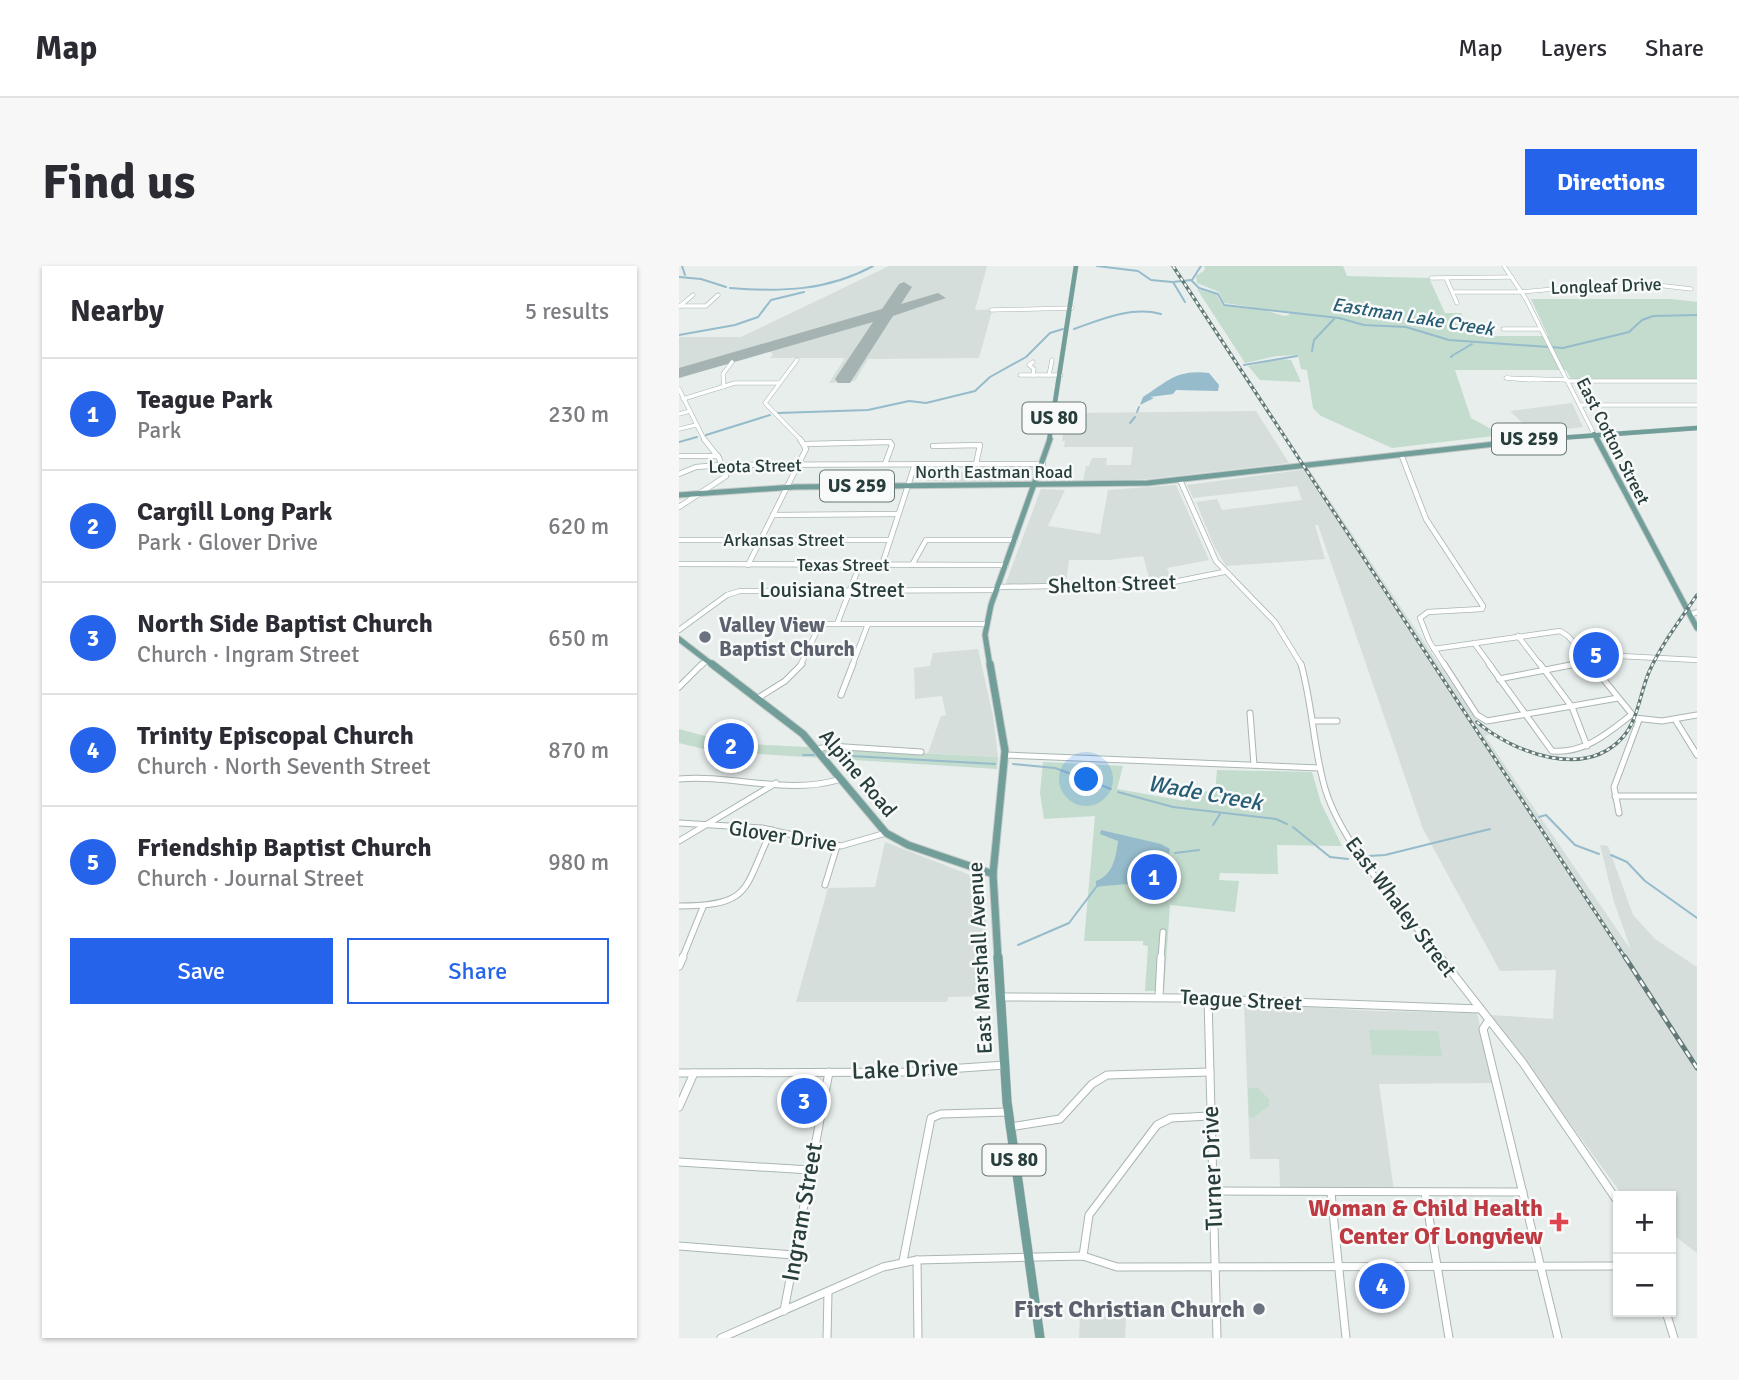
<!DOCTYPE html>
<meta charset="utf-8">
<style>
:root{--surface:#fff;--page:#f7f7f7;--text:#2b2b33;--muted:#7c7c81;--line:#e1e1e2;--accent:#2563eb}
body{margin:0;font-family:Signika,sans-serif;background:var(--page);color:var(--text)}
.controls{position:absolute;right:21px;bottom:21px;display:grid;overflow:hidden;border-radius:0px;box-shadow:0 2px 5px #0004}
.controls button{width:63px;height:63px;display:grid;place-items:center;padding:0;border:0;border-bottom:2px solid var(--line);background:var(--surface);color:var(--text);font:35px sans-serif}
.you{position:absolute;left:408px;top:514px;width:24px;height:24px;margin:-18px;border:5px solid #fff;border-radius:50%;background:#1a73e8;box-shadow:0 0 0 10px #1a73e833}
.badge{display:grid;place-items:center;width:46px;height:46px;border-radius:50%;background:var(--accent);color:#fff;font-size:23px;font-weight:700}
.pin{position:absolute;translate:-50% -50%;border:4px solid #fff;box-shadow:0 2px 7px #0006}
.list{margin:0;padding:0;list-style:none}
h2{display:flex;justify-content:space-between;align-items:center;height:91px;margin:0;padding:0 28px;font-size:30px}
h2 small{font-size:23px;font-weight:400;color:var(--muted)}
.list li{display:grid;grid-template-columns:46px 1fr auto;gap:21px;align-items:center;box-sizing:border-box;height:112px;padding:0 28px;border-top:2px solid var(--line)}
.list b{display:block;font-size:26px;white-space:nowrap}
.list p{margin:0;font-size:23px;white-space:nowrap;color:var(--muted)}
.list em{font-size:23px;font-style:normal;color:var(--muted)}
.actions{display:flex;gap:14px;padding:21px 28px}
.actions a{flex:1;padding:16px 0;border:2px solid var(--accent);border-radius:0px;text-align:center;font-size:24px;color:var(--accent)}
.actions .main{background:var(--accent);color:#fff}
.map{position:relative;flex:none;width:1018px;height:1072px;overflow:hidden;border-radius:0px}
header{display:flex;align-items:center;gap:42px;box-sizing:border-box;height:98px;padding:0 35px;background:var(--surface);border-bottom:2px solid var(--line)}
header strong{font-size:33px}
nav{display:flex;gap:38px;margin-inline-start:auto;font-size:24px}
.intro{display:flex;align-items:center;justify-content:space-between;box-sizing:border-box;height:168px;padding:0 42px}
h1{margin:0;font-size:49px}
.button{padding:18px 32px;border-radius:0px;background:var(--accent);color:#fff;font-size:24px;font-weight:700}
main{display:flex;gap:42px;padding:0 42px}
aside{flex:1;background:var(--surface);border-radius:0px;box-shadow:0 2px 5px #0004}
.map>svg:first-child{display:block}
.built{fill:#d5dedb}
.green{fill:#c3dcce}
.water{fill:#96bbcb}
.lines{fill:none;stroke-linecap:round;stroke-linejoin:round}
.stream{stroke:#96bbcb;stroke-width:2}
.runway{fill:#a5b4b2;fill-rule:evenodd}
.minor-far3-casing{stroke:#aab6b4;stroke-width:4.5}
.minor-far2-casing{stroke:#aab6b4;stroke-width:6}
.minor-far1-casing{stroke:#aab6b4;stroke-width:7}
.minor-casing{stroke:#aab6b4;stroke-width:9}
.major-far3-casing{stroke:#c3c9c8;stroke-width:5}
.major-far2-casing{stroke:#c3c9c8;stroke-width:7}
.major-far1-casing{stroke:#c3c9c8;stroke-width:9}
.major-casing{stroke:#c3c9c8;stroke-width:10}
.minor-far3{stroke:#fff;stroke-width:3.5}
.minor-far2{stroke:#fff;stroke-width:4.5}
.minor-far1{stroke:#fff;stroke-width:5}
.minor{stroke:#fff;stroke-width:7}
.major-far3{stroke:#719e99;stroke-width:4.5}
.major-far2{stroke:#719e99;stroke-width:5}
.major-far1{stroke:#719e99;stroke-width:7}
.major{stroke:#719e99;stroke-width:9}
.rail-far1-casing{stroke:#637977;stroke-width:3.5}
.rail-casing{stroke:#637977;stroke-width:5}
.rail-far1{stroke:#f7faf9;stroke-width:2;stroke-dasharray:3.5;stroke-linecap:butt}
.rail{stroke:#f7faf9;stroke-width:2.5;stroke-dasharray:7;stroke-linecap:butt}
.worship-dot{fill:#6b7280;stroke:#f7faf9;stroke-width:2.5}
.health-dot{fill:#e0444e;stroke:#f7faf9;stroke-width:2.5}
.labels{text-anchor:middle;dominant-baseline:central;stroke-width:5;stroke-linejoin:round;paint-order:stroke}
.far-street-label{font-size:18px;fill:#283e3c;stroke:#f7faf9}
.far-water-label{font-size:19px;font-style:italic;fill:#285c74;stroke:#f7faf9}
.shield{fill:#f7faf9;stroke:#667675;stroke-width:2}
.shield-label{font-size:19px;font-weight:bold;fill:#283e3c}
.street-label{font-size:21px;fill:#283e3c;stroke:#f7faf9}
.worship-label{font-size:21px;font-weight:bold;fill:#5b616d;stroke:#f7faf9;text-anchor:start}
.water-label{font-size:23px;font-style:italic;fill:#285c74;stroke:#f7faf9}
.near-street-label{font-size:24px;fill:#283e3c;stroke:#f7faf9}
.near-health-label{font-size:24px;font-weight:bold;fill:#be3a42;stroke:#f7faf9;text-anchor:end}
.near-worship-label{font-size:24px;font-weight:bold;fill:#5b616d;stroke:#f7faf9;text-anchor:end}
</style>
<header>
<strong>Map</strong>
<nav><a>Map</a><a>Layers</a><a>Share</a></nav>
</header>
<div class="intro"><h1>Find us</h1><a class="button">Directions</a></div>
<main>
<aside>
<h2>Nearby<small>5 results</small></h2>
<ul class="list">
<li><span class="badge">1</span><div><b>Teague Park</b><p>Park</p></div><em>230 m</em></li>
<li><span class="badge">2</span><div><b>Cargill Long Park</b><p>Park · Glover Drive</p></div><em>620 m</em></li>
<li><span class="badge">3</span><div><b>North Side Baptist Church</b><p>Church · Ingram Street</p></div><em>650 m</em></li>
<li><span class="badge">4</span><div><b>Trinity Episcopal Church</b><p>Church · North Seventh Street</p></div><em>870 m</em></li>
<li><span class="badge">5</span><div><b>Friendship Baptist Church</b><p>Church · Journal Street</p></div><em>980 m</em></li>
</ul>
<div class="actions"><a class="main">Save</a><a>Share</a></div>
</aside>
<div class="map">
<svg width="1018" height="1072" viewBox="0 0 1018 1072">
<rect width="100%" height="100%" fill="#e7eeec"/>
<g class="built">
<polygon points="210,0 308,0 296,44 385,41 313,45 300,92 189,93 176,115 150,117 166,92 91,92 94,88 90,85 0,110 0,71 62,71"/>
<polygon points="893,137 904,161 854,167 831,145"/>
<polygon points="577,145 610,197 469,213 404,215 407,200 410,200 413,192 428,192 427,199 452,199 454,181 385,181 386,175 383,175 386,155 396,155 397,147"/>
<polygon points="282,199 280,206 293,206 296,199 357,199 352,215 348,216 248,215 254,200"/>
<polygon points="630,203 783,433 798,454 815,467 806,470 952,684 935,636 921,579 929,580 954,649 976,673 1018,701 1018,987 992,967 992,930 946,930 942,927 812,749 874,753 877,704 821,705 744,563 639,259 636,259 646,293 547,300 535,280 517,236 538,233 543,244 623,234 618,220 514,232 508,219"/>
<polygon points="497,219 530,294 488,302 492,314 471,315 464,290 429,294 390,294 387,318 326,319 362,223 386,224 369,260 421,268 429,224"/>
<polygon points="299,383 314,450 319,491 249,487 262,450 267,449 263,430 236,433 235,402 251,400 254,387"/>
<polygon points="206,576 304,614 313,730 269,731 268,736 117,736 149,622 196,621"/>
<polygon points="565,737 695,745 798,747 814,817 700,818 715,925 601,921 600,893 571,893"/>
<polygon points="447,1050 446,1072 400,1072 401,1051"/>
</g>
<g class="green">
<polygon points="525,0 664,0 668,10 750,12 766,47 782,47 787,58 798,58 805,70 869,70 852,33 992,33 1018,36 1018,113 892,113 887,104 776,104 792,152 823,169 713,182 642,150 634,142 628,104 622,103 619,89 598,90 566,97 518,23 537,28 544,40 575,41 605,50 610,49 610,46 545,37 540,26 518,17 517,10 526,4"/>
<polygon points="600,93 612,94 622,116 581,114 569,100"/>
<polygon points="0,463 52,477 319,491 318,503 33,485 0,477"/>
<polygon points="364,496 444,500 438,523 506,535 507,524 536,526 538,504 633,506 642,537 663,580 598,579 599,608 541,607 540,614 560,615 556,646 491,639 485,725 466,725 469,680 464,679 464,675 405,675 416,550 365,553 361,527"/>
<polygon points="690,764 759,765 763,790 693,789"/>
<polygon points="569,822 579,822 590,833 590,840 573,852 570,851"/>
</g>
<g class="water">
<path d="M530 107 540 119 539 125 497 124 494 128 471 131 475 132 461 139 464 131C488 116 497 103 530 107Z"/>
<path d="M422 564 482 578 491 583C485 622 445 617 417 621V615C434 609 437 591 439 575L421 568Z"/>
</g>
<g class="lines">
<g class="stream">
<polyline points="3,0 6,9"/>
<polyline points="418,0 459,5 472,14 493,16"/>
<polyline points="0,11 22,13 47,21"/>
<polyline points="513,14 522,0"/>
<path d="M51 22C102 26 148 25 194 0"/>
<polyline points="506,36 494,16 512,14 520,22 539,28 545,39 660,52 685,59 727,61 770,74 884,82 950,66 963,54 974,50 1018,49"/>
<path d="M395 63C423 53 452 40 482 48"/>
<polyline points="0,69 56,59 79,51 92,34 125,26"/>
<polyline points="633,85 635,74 655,53"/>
<polyline points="776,88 793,78"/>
<polyline points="772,91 774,89"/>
<polyline points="565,99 618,90"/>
<polyline points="458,146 460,141"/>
<polyline points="99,147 189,144 230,135 247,137 296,125 311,111 347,91 371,67 384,63"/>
<polyline points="451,157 456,151"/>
<polyline points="27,169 91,149"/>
<polyline points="0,176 18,171"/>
<polyline points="124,489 136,489"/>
<polyline points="155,489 316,498"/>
<polyline points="334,498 376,502 432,523"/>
<polyline points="439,526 494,541 597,553 608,558"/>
<polyline points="860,551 867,549 896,579 920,588"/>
<polyline points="534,559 541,548"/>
<polyline points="614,561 651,591 669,593"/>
<polyline points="496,587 520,584"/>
<polyline points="932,589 948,596 966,615 1018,652"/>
<polyline points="690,590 706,589 811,563"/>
<polyline points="339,679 390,657 418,620"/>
</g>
<polygon class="runway" points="225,16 233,21 222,38 259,27 267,32 214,50 171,117 159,117 156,113 194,56 0,112 0,102 203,43 220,18"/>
<g class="minor-far3-casing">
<g id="minor-far3">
<polyline points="825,0 847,33 915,168"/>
<polyline points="752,12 833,11"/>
<polyline points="767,12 778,37"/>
<polyline points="774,26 841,26 952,16 1012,23"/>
<polyline points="0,40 27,40 39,29"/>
<polyline points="1,40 14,29"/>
<polyline points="312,44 393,42"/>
<polyline points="824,63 862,63"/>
<polyline points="118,94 86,137 123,175"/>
<polyline points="354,96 350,99 355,103 354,109"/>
<polyline points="341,109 382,109"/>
<polyline points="370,109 373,94"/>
<polyline points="851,114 827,112 888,114"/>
<polyline points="888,115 1018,115"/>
<polyline points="45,121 44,108 53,96"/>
<polyline points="0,123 26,175"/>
<polyline points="4,133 56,117 100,117"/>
<polyline points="901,139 1018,139"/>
<polyline points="0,148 11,145"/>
<polyline points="0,163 17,159"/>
</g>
</g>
<g class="minor-far2-casing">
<g id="minor-far2">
<polyline points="126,178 211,176 213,179 206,198"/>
<polyline points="254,180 301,179 297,198"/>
<polyline points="722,188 747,253 804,340 803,343 749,346 741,352 750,375 766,400"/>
<polyline points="0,190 39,190"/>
<polyline points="0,208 17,201 42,199 364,198"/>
<polyline points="501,214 537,295 596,356 623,400"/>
<polyline points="0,241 47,210 40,192 25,173"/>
<polyline points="94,249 219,248"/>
<polyline points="0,274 211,274"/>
<polyline points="0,298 327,299"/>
<polyline points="69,299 127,183 121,173"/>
<polyline points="203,299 236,198"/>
<polyline points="233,299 247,274 336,274"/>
<polyline points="318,321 484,318 545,306"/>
<polyline points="1011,349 1018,346"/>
<polyline points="158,358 181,298"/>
<polyline points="0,364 48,329 61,325 317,324"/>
<polyline points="839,370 862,400"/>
<polyline points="795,377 812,400"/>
<polyline points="755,383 881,365 889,370 914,400"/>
<polyline points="22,400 28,394"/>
<polyline points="121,400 137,367 146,358 307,358"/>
<polyline points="173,400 189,358"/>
<polyline points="887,400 941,390 1018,394"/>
</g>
</g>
<g class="minor-far1-casing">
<g id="minor-far1">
<path d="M622 398C633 437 634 476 644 515 658 575 724 644 763 693"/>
<polyline points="765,398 798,449 808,455 939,432"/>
<path d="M810 398 873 485C905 488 929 467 952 449"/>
<polyline points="861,398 893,441 908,480"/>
<polyline points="912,398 956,452 983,455 1018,449"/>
<polyline points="820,413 897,398"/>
<polyline points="0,421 23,398"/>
<polyline points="162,429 174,398"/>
<polyline points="79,432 106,415 123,398"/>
<polyline points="571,447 575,499"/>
<polyline points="635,455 658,455"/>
<polyline points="997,455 1018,489"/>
<polyline points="139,483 151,480 242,486"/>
<polyline points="326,489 641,502"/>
<path d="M0 513C54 508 109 530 162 513"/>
<polyline points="936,530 1018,530"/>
<polyline points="940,547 935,521 960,454"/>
<polyline points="0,557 83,562 162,580 207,567"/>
<polyline points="0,575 97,517"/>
<polyline points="146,619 158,580"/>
<path d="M0 640C75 640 64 622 93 564"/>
<polyline points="3,693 24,641"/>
<polyline points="482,693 484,666"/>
</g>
</g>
<g class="minor-casing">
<g id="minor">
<polyline points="761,691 844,797 939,936"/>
<polyline points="0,700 4,691"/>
<polyline points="322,731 502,732 801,743"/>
<polyline points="480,731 482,691"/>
<polyline points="529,732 538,1072"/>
<polyline points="810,754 804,763 879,1072"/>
<polyline points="0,807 225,806 326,799"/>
<polyline points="0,841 15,807"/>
<polyline points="331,861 381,853 413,818 428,809 531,806"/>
<polyline points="0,896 131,904"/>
<polyline points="534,925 844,926"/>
<polyline points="652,927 667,1072"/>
<polyline points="746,927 770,1072"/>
<polyline points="0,980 114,989"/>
<polyline points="404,990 410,949 478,859 492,852 531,850"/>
<polyline points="238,994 239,1072"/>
<polyline points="224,995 252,852 262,848 329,846"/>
<polyline points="105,1045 150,806"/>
<polyline points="987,1046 995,1072"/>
<polyline points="42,1072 204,1001 238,994 404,990 438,1001 939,1000"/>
<polyline points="148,1072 149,1026"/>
</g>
</g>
<g class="major-far3-casing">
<g id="major-far3">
<polyline points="915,168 919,175"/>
<polyline points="370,175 397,0"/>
<polyline points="839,175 1018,162"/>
</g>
</g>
<g class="major-far2-casing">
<g id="major-far2">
<polyline points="918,173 1018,362"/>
<polyline points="0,229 115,221 469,217 861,173"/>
<polyline points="0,373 35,400"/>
<polyline points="311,400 306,369 312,339 371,173"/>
</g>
</g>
<g class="major-far1-casing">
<g id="major-far1">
<polyline points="33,398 124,468 207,567 229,579 314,608"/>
<polyline points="311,398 326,485 314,608 319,693"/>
</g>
</g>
<g class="major-casing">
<polyline id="major" points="319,691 328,836 361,1072"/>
</g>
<use href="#minor-far3" class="minor-far3"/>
<use href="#minor-far2" class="minor-far2"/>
<use href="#minor-far1" class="minor-far1"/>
<use href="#minor" class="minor"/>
<use href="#major-far3" class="major-far3"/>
<use href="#major-far2" class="major-far2"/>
<use href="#major-far1" class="major-far1"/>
<use href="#major" class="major"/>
<g class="rail-far1-casing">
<g id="rail-far1">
<polyline points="494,0 947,693"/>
<path d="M798 456C835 487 906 514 944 471 959 454 961 427 970 406 982 379 1001 354 1018 329"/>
</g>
</g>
<g class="rail-casing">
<polyline id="rail" points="946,691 1018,802"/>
</g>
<use href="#rail-far1" class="rail-far1"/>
<use href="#rail" class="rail"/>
</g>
<g class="worship-dot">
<circle cx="26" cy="371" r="7"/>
<circle cx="580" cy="1043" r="7"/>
</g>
<path class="health-dot" d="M876.5 945.5h7v7h7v7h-7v7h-7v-7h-7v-7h7z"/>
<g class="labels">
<g class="far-street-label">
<text transform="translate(927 20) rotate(-2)">Longleaf Drive</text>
<text transform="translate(934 175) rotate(63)">East Cotton Street</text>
<text transform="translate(76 200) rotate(-1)">Leota Street</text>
<text x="315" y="206">North Eastman Road</text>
<text x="105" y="274">Arkansas Street</text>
<text x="164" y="299">Texas Street</text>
</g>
<g class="far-water-label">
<text transform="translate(734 51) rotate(9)">Eastman Lake Creek</text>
</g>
<g class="shield">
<rect x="343.5" y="136.5" width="63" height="31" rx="5"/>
<rect x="813" y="157.5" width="74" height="31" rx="5"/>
<rect x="141" y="204.5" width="74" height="31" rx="5"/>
<rect x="303.5" y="878.5" width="63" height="31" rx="5"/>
</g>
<g class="shield-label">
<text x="375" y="152">US 80</text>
<text x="850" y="173">US 259</text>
<text x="178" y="220">US 259</text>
<text x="335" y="894">US 80</text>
</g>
<g class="street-label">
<text transform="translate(433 318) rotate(-2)">Shelton Street</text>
<text x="153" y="324">Louisiana Street</text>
<text transform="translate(179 507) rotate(50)">Alpine Road</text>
<text transform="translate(104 570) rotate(9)">Glover Drive</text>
<text transform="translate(722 641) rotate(53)">East Whaley Street</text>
<text transform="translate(301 692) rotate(-93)">East Marshall Avenue</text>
<text transform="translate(562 734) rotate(3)">Teague Street</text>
</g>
<g class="worship-label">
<text x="40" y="359">Valley View<tspan x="40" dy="24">Baptist Church</tspan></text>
</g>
<g class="water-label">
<text transform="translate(526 527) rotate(10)">Wade Creek</text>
</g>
<g class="near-street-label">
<text transform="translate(226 803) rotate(-2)">Lake Drive</text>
<text transform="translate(533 902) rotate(-92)">Turner Drive</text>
<text transform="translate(123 946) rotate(-80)">Ingram Street</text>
</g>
<g class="near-health-label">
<text x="864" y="942">Woman &amp; Child Health<tspan x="864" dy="28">Center Of Longview</tspan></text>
</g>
<g class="near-worship-label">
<text x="566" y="1043">First Christian Church</text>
</g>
</g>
</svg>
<div class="controls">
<button>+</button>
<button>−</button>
</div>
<div class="you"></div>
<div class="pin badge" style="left:475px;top:611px">1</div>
<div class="pin badge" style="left:52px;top:480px">2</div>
<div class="pin badge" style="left:125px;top:835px">3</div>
<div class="pin badge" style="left:703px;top:1020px">4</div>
<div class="pin badge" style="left:917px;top:389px">5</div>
</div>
</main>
